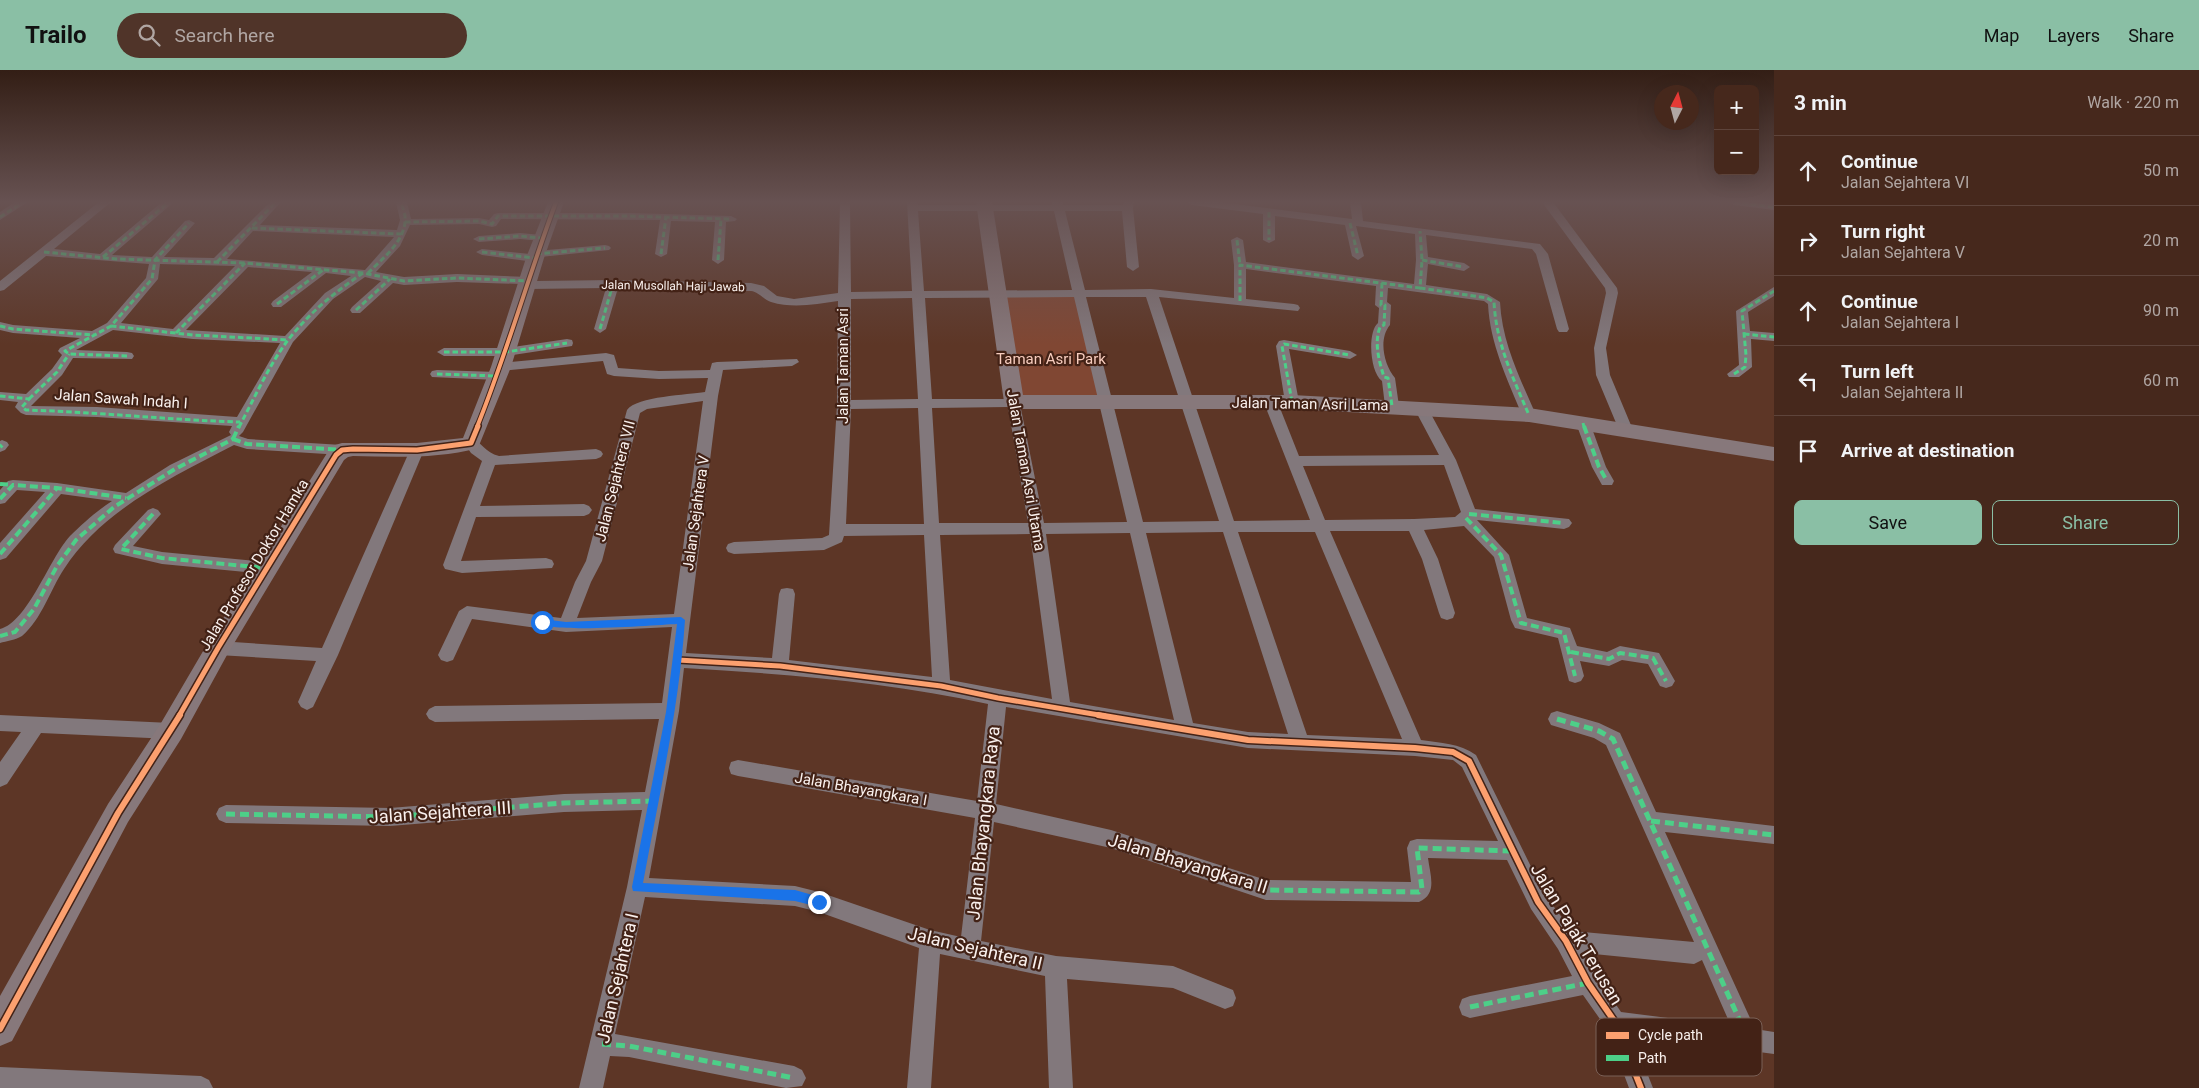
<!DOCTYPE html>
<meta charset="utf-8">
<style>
:root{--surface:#46281c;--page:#503429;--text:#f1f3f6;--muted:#b0a6a3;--line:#5e443b;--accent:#8abfa5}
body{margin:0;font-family:Roboto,sans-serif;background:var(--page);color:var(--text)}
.controls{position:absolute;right:15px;top:15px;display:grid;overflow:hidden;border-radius:8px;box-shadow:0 5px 20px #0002}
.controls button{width:45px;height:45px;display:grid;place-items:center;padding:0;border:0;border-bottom:1px solid var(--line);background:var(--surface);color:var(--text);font:25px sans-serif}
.compass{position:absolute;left:1654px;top:15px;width:45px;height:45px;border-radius:50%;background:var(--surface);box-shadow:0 5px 20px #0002;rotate:6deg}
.stop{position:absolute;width:15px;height:15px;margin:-11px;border:4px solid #1a73e8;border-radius:50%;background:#fff}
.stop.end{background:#1a73e8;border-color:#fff;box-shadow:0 1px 5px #0008}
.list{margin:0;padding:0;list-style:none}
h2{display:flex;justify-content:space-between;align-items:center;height:65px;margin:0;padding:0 20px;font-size:21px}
h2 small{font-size:16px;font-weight:400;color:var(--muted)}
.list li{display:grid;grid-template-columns:32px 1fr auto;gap:15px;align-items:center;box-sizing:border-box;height:70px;padding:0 20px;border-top:1px solid var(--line)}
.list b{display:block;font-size:19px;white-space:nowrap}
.list p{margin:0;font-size:16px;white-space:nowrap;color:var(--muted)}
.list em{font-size:16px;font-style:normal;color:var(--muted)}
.actions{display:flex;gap:10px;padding:15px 20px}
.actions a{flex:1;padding:11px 0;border:1px solid var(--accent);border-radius:8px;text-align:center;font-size:18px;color:var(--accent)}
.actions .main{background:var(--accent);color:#111}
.icon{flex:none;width:28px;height:28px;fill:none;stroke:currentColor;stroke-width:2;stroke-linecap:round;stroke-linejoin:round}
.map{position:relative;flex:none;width:1774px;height:1018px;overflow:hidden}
header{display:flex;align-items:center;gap:30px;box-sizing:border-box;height:70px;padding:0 25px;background:var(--accent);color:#111}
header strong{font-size:24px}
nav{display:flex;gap:28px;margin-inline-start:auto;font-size:18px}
.search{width:350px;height:45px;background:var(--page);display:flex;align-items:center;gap:12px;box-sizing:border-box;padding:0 18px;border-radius:28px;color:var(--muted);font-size:19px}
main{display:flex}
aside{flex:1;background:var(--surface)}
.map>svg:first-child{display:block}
.green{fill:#804733}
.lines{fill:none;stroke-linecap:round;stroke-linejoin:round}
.street{fill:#82787c;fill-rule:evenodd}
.secondary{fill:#87787b;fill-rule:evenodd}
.quiet-far2{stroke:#4dcf88;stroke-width:3;stroke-dasharray:5.5 3;stroke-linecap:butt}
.quiet-far1{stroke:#4dcf88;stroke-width:4;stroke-dasharray:8 4;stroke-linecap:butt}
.quiet{stroke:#4dcf88;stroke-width:5;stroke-dasharray:9 5;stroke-linecap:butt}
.cycleway-far2-casing{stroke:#432216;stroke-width:6}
.cycleway-far1-casing{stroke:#432216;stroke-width:8}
.cycleway-casing{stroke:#432216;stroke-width:9}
.cycleway-far2{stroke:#fca06f;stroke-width:4}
.cycleway-far1{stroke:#fca06f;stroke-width:5}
.cycleway{stroke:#fca06f;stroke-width:6}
.route{fill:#1a73e8}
.labels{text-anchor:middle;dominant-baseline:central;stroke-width:4.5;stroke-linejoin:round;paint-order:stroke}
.far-street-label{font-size:12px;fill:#f9f0ed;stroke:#432216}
.park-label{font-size:15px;fill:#f8cdbe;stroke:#432216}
.street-label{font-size:15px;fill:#f9f0ed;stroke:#432216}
.near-street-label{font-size:18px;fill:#f9f0ed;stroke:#432216}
.key{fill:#432216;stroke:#7a6056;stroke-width:1}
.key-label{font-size:14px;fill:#f9f0ed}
</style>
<header>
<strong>Trailo</strong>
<div class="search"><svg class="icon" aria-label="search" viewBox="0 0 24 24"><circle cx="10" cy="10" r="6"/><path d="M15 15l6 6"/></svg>Search here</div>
<nav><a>Map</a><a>Layers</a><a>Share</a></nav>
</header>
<main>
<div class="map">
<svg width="1774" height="1018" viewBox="0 0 1774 1018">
<rect width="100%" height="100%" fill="#5d3626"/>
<polygon class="green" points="999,225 1078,225 1109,333 1013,335"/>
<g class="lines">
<g class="street">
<polygon points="15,132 28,132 0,150 0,142"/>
<path d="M99 132H111L54 179 100 184 162 132H174L112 185 152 187 185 151 189 150 195 153 164 187 214 188 270 132H281L260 155 397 160 400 150 396 132H407L411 149 479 148 489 150 494 144 498 143H631L731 146 737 149 735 151 726 152 724 190 718 194 712 190 715 152 671 151 667 184 661 187 655 184 660 150 501 149 496 156 492 157 479 154 410 155 400 176 376 202 404 207 457 204 529 207 535 211 613 210 751 213 764 216 777 226 794 229 838 223 840 132H850L851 222 912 221 907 132H917L918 135H1052V132H1063V135H1123V132H1134L1133 138 1139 197 1133 201 1127 197 1122 141H1065L1085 220 1151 219 1234 228V195L1231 170 1237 167 1243 170 1246 192 1414 214 1416 190 1415 164 1356 156 1364 186 1358 190 1352 186 1345 155 1275 146V170L1269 173 1263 170V144L1192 135 1187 132H1220L1352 149 1350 132H1361L1363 151 1540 174 1548 184 1569 259 1567 262H1559L1557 259 1536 184 1532 179 1426 165 1428 187 1464 193 1470 197 1464 201 1428 194 1426 215 1487 224 1500 232C1502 273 1520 308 1536 345L1534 348H1524L1522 345C1507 308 1490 274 1488 234L1484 231 1388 218 1387 232 1391 235 1390 255C1378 269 1384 295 1395 308L1399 336 1397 339H1387L1385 336 1382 311C1370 303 1367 262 1378 253L1379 238 1375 235 1376 216 1246 199V229L1294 234 1298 235 1300 238 1298 241 1159 227 1234 451 1310 450 1264 333 1266 330H1276L1278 333 1299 386 1439 385 1414 338 1416 335H1426L1456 390 1475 439 1569 449 1572 453 1569 457 1564 459 1477 450 1509 485 1527 548 1570 558 1577 576 1607 582 1620 576 1659 583 1675 611 1672 616 1666 618 1660 616 1648 594 1622 590 1609 596 1580 591 1584 606 1581 611 1575 613 1569 611 1558 568 1515 558 1511 550 1494 487 1464 456 1424 460 1438 489 1455 543 1453 548 1447 550 1441 548 1439 543 1422 489 1409 461H1330L1421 670C1441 673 1459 673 1476 685L1545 825 1572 861 1694 872 1606 675 1594 668 1551 655 1548 649 1551 643 1557 641 1599 653 1620 663 1656 742 1774 756V774L1665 762 1755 959 1774 962V984L1632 965 1653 1018H1629L1607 959 1583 925 1470 948 1462 945 1459 937 1462 929 1470 926 1572 906 1558 879 1531 839 1507 790 1428 788C1430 805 1438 824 1419 832L1266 830 1111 778 994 752 981 871 1056 886 1173 896 1233 920 1236 928 1233 936 1225 939 1173 918 1067 909 1073 1018H1049L1045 906 940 884 931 1018H907L919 878 819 842 795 836 645 827 615 964 794 996 802 1000 806 1008 802 1016 786 1018 629 987 610 986 603 1018H579L627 817 642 740 564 742 390 756 226 753 219 750 216 744 219 738 226 735 390 738 564 724 645 722 659 649 435 652 429 649 426 644 429 639 435 636 662 633 672 557 566 562 472 549 453 590 447 592 441 590 438 585 459 541 467 536 561 548 575 512 586 491 627 340C637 326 688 325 705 322L708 308 659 309 614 306 607 304 603 291 501 301 496 300 494 297 501 293 606 283 614 285 618 298 659 301 710 300 712 293 717 292 797 289 799 292 792 296 723 300 718 326 686 583 772 588 779 524 781 519 787 518 793 519 795 524 789 590 932 607 924 465 844 466 842 472 824 480 734 484 728 482 726 478 728 474 734 472 822 468 829 465 837 335 838 231C816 234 794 239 771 232 764 230 759 222 751 221L618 218 606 259 600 263 594 259 606 218 528 219 524 218 522 214 457 212 404 215 393 213 360 243H352L350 240 352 237 381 211 365 207 333 229 293 272 243 362 239 366 248 369 342 375 347 377 349 380 347 383 342 385 247 379 234 375C173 407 103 439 64 499 50 520 42 549 22 566 16 570 6 571 0 573V559C28 552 49 489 70 466 82 454 98 440 112 431L61 424 6 488 0 490V473L45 422 17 420 5 433 0 434V420L8 411 13 410 57 413 126 423 170 395 231 365 229 362 232 356 97 347 26 345 21 343 15 337 18 332 0 330V322L26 324 52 299 62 285 58 281 60 278 80 268 13 263 0 260V252L13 255 92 261 107 253 146 208 149 194 46 186 4 220 0 221V211ZM918 141H1054L1072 220 924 221ZM253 161 394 167 365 200 227 189ZM160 194 235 196 173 259 121 253 158 209ZM248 197 312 202 273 231 271 234 273 237H281L326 203 351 206 325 223 285 266 186 260ZM1074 227 1127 452 1044 453 1019 329H932L925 228ZM1086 227H1146L1219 451 1143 452ZM912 228 918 329 851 330V229ZM113 260 193 269 280 273 237 347 97 337 31 336 62 305 73 288 132 289 134 286 132 283 127 282 76 280ZM703 331 674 544 577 548 591 512 602 491 640 343 647 339ZM1008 337 1028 453H939L932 338ZM918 338 924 454H846L851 339ZM1444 395 1461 442 1455 447 1414 449 1325 450 1303 396ZM1223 462 1288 664 1248 662 1193 653 1146 463ZM1238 462H1315L1402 669 1307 665ZM1130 463 1174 650 1070 632 1046 464ZM1030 464 1052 629 950 610 940 465ZM684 598C786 604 889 612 988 634L977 731 738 690 731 692 729 698 731 704 738 706 975 748 961 867 930 860 819 822 795 816 649 808 679 641ZM1006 637 1248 678 1415 686 1453 690 1462 697 1498 771 1417 769 1410 771 1407 778 1411 812 1266 810 1111 760 996 734ZM1584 883 1694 894 1702 890 1731 956 1621 942 1596 905Z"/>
<polygon points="1542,132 1553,132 1617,218 1618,223 1606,278 1610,305 1633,360 1631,363 1621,363 1619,360 1596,305 1594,278 1606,223 1605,218"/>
<polygon points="1729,132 1774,134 1774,140 1734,135"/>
<polygon points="520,163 542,165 548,168 542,171 520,169 479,172 473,169 479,166"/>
<polygon points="605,175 609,176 611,178 609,180 540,187 539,190 535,192 482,185 476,182 482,179 530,184 536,181"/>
<polygon points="1774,217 1774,226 1748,242 1750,261 1774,263 1774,271 1751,269 1752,297 1739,307 1729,307 1727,304 1739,295 1736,241"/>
<polygon points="567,269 572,270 573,273 572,276 506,286 444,286 437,282 444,278 506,278"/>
<polygon points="1284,270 1350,281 1357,285 1350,289 1289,279 1299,332 1297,335 1287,335 1285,332 1276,276 1279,271"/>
<polygon points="437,300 497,302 504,306 497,310 432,307 430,304 432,301"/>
<polygon points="1583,348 1588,350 1590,353 1606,397 1614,411 1612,415 1602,415 1592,397 1576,353 1578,350"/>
<path d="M471 368C481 371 485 383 499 386L596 379 601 381 603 384 601 387 596 389 495 395 480 436 584 434 589 436 592 440 589 444 584 446 476 447 461 491 546 488 552 490 554 494 552 498 462 503 445 499 443 495 482 391 471 383 464 373 466 370Z"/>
<polygon points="2,370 7,372 9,375 5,380 0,382 0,371"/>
<polygon points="417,375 422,377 424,380 338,585 313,637 307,640 301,637 298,632 316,591 218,585 212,583 209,578 212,573 218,571 322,578 410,380 412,377"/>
<polygon points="153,438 158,440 161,444 133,476 162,482 266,492 272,494 274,498 272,502 266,504 162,494 115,483 113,479 115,475 148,440"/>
<polygon points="0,645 171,653 178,655 180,661 178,667 171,669 41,663 7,714 0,717 0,692 21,662 0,661"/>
<polygon points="0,997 201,1006 209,1010 213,1018 0,1018"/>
</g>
<g class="secondary">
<path d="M548 132H564L544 188 511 297 478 378C438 389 395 387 353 386L348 387 344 390 227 585 181 669 128 752 12 971 0 976V926L108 734 161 653 209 571 329 380 335 375 342 373H417L463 368 491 297 526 188Z"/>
<polygon points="976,132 992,132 1023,325 1292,325 1529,338 1774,377 1774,391 1529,352 1292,339 1014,339 1007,337 1004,332"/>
</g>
<g class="quiet-far2">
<polyline points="1734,132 1774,137"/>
<polyline points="1269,142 1269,170"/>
<polyline points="0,147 23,132"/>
<polyline points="405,152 479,151 492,154 498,146 631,146 731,149"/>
<polyline points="1350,153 1358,186"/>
<polyline points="252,158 401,164"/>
<polyline points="479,169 520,166 542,168"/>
<polyline points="1237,170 1240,195"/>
<polyline points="44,182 117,189 245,193 363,203 404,211 457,208 529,211"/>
<polyline points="482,182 535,188"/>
<polyline points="536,184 605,178"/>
<polyline points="661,184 666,147"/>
<polyline points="103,187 169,132"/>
<polyline points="718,190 721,149"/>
<polyline points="1422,190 1464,197"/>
<polyline points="217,192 276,132"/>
<path d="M368 203C382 189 403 173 405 152 406 145 403 138 401 132"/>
<path d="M1382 213 1381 235H1385L1384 255 1380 257C1374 273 1379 291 1384 307L1388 308 1392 336"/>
<path d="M1420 218 1487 228 1494 232C1496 273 1513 308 1529 345"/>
<polyline points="1240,231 1240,195 1420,218 1422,190 1420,161"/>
<polyline points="277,234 323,200"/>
<polyline points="356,240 390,209"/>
<polyline points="0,256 13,259 94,265"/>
<polyline points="111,256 193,265 288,270"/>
<polyline points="600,259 613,214"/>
<polyline points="176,263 245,193"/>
<polyline points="1744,264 1774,267"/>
<polyline points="444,282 506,282 567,273"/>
<polyline points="127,286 69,284 65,281 111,256 152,209 155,190 189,153"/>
<polyline points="437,304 497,306"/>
<polyline points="1734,304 1745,297 1746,285 1742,241 1774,221"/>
<path d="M0 326 29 329 22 337 26 340C98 342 169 350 240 352"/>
<polyline points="29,329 57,302 69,284"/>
<polyline points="1292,332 1282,276 1284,274 1350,285"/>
<polyline points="1583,353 1584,357"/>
<path d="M239 357C254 329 269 295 288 270 309 243 335 222 363 203"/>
</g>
<g class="quiet-far1">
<polyline points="1584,356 1599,397 1607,411"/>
<polyline points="233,369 239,356"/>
<polyline points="233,369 247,374 342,380"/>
<polyline points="0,377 2,375"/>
<polyline points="0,414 13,415"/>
<polyline points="0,429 13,415 57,418 126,428"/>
<polyline points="153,444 121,479 162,488 266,498"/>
<polyline points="1469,444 1564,453"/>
<polyline points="1466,448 1501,485 1521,553 1564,563 1575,606"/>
<polyline points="0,484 57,418"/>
<polyline points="0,566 15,562 34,539 57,496 76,470 114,437 175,399 233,369"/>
<polyline points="1571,582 1609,589 1620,583 1653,588 1666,611"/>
</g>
<g class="quiet">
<polyline points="1557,649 1599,661 1613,669 1748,969"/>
<polyline points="226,744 390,747 564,733 653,731"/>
<polyline points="1651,751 1774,765"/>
<polyline points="1243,814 1266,820 1419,822 1422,819 1417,778 1511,781 1509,776"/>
<polyline points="1470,937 1588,913"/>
<polyline points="602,974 629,976 794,1008"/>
</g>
<g class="cycleway-far2-casing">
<path id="cycleway-far2" d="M477 357C507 283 528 207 556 132"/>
</g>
<g class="cycleway-far1-casing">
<g id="cycleway-far1">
<polyline points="678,590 780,596 941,616 998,628 1105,646"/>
<polyline points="179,646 218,578 336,385 342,380 353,379 417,380 471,373 478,356"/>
</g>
</g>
<g class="cycleway-casing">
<g id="cycleway">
<polyline points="1098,645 1248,670 1415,678 1453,682 1469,691 1538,832 1566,871 1588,913 1615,952 1641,1018"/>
<polyline points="0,959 118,743 180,645"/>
</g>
</g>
<use href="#cycleway-far2" class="cycleway-far2"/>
<use href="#cycleway-far1" class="cycleway-far1"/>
<use href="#cycleway" class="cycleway"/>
</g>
<linearGradient id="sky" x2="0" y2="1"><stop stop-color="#331e15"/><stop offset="0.48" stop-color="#675252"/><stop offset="1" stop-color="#675252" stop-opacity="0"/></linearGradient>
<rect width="1774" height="275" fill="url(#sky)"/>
<path class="route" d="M681 547 685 550C679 639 659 726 643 813L795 820 823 828V835L819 837 795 831 633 821 632 817 666 642 677 554C656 555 547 564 537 552L542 549 566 552Z"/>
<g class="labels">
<g class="far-street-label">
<text transform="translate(673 216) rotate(1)">Jalan Musollah Haji Jawab</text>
</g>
<g class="park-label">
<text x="1051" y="289">Taman Asri Park</text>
</g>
<g class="street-label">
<text transform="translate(843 296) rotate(-90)">Jalan Taman Asri</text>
<text transform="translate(121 329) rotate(4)">Jalan Sawah Indah I</text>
<text transform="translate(1310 334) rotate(1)">Jalan Taman Asri Lama</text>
<text transform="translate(1026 400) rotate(80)">Jalan Taman Asri Utama</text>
<text transform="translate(615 411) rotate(-76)">Jalan Sejahtera VII</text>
<text transform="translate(696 443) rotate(-82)">Jalan Sejahtera V</text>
<text transform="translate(254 495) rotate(-59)">Jalan Profesor Doktor Hamka</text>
<text transform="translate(861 719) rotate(10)">Jalan Bhayangkara I</text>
</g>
<g class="near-street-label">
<text transform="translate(440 742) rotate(-4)">Jalan Sejahtera III</text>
<text transform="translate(983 753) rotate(-84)">Jalan Bhayangkara Raya</text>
<text transform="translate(1188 793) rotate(17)">Jalan Bhayangkara II</text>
<text transform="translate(1577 864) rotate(59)">Jalan Pajak Terusan</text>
<text transform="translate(975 878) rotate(13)">Jalan Sejahtera II</text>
<text transform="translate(617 908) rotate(-77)">Jalan Sejahtera I</text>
</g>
</g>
<rect x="1596" y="948" width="166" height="58" rx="8" class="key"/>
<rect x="1606" y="962" width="23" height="7" fill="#fca06f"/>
<rect x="1606" y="985" width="23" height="6" fill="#4dcf88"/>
<g class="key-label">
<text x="1638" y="970">Cycle path</text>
<text x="1638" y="993">Path</text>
</g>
</svg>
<div class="controls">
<button>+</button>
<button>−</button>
</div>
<svg class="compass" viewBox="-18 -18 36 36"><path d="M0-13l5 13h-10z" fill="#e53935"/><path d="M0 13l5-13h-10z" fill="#b0a6a3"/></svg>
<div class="stop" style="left:542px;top:552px"></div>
<div class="stop end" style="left:819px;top:832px"></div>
</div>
<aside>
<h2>3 min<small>Walk · 220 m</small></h2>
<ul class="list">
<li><svg class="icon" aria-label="ahead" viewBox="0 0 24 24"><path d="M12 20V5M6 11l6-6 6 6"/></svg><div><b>Continue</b><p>Jalan Sejahtera VI</p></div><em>50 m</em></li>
<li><svg class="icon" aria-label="right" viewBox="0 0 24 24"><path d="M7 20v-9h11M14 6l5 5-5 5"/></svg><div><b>Turn right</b><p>Jalan Sejahtera V</p></div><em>20 m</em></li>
<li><svg class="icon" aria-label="ahead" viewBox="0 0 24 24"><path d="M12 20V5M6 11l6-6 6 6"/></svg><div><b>Continue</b><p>Jalan Sejahtera I</p></div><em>90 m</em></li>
<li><svg class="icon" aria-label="left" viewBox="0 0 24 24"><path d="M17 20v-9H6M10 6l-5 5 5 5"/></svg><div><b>Turn left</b><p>Jalan Sejahtera II</p></div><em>60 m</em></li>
<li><svg class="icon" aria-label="arrive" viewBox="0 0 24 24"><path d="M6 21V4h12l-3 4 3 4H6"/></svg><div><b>Arrive at destination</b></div></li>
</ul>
<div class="actions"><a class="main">Save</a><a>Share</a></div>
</aside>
</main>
